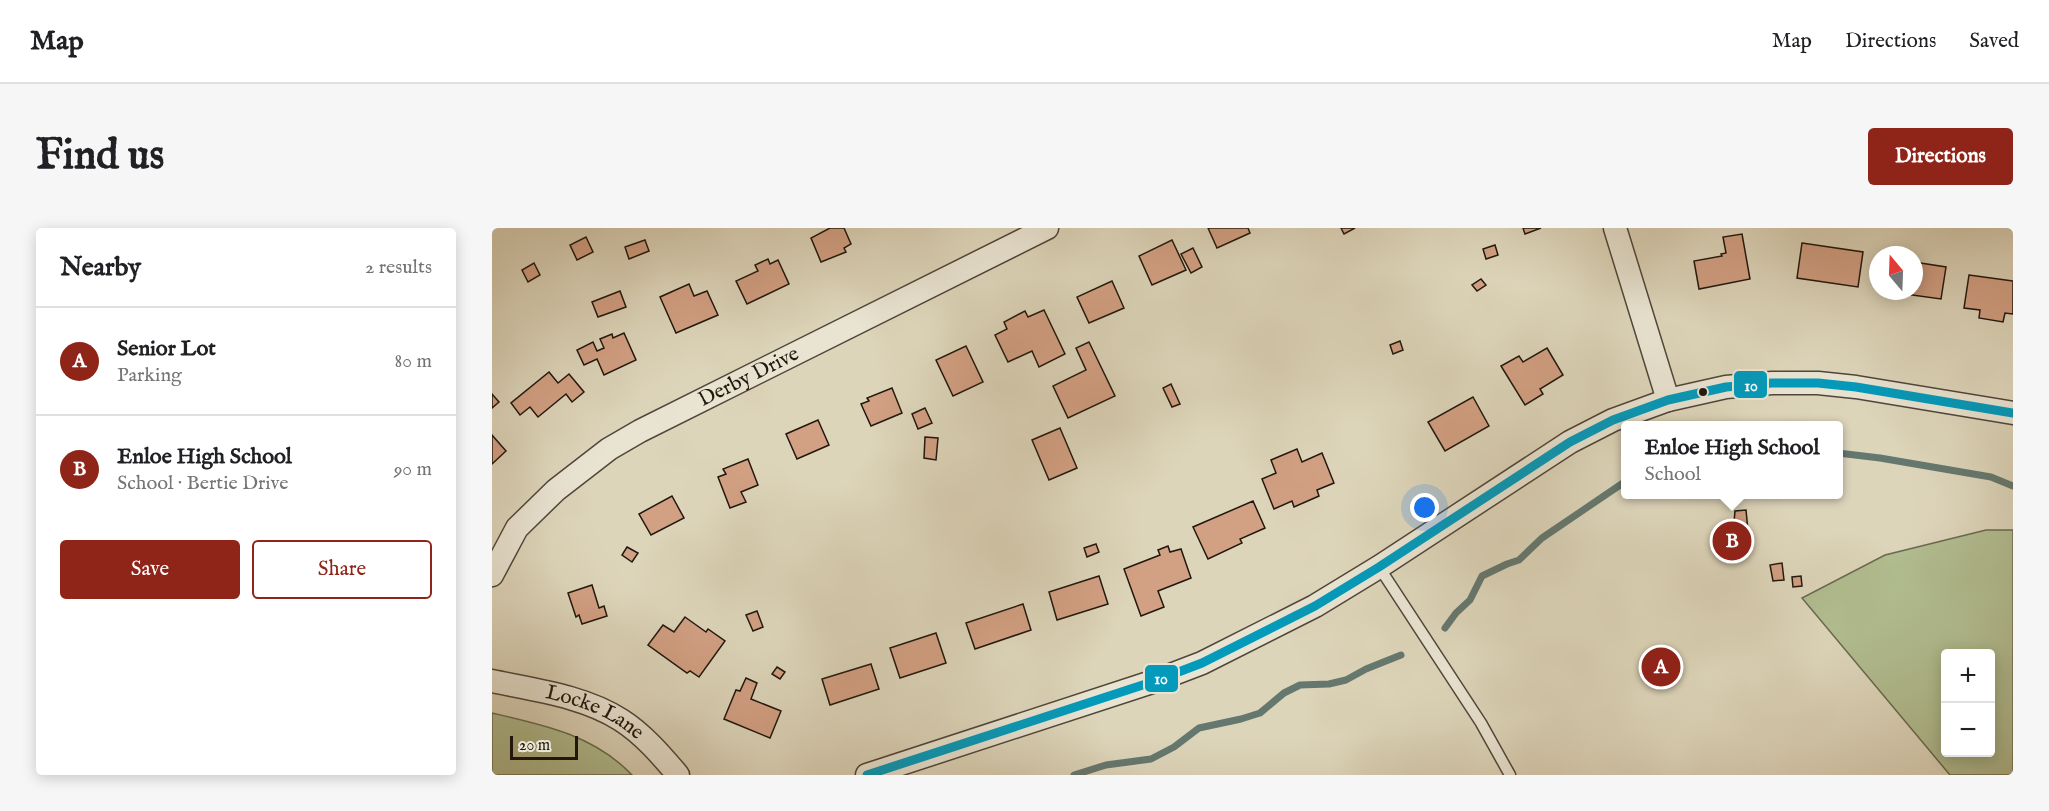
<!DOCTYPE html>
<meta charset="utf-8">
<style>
:root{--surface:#fff;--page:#f6f6f6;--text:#202124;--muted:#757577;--line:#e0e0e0;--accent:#8f2418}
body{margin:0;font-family:"IM FELL English",serif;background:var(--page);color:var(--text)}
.controls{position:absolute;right:18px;bottom:18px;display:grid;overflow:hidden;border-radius:6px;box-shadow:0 3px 15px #0003}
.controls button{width:54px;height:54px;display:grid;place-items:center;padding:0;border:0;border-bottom:2px solid var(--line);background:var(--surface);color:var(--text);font:30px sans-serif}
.compass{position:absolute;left:1377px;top:18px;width:54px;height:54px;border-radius:50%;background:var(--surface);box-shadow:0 3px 15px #0003;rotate:341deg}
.scale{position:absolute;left:18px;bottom:15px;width:68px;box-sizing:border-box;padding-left:6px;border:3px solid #21170e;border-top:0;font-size:16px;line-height:21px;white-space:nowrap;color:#21170e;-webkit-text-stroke:4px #e9e4d2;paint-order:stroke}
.you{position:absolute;left:933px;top:280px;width:21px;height:21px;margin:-15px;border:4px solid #fff;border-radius:50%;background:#1a73e8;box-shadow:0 0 0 9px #1a73e833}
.badge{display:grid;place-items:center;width:39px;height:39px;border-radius:50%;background:var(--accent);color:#fff;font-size:20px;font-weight:700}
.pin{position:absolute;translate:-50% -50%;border:3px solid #fff;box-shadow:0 2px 6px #0006}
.popup{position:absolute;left:1129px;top:193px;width:222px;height:78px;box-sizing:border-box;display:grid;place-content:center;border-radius:6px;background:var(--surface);filter:drop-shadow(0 2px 4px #0005);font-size:20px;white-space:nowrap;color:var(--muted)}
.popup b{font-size:22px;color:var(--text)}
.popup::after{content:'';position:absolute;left:50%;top:100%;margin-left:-12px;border:12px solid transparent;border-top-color:var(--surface)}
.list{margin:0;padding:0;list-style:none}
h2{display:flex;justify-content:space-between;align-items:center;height:78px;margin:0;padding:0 24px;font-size:26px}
h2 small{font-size:20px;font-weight:400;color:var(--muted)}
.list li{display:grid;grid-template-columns:39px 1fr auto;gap:18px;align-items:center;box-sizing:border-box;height:108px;padding:0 24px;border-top:2px solid var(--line)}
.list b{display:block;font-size:22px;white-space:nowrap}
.list p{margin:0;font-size:20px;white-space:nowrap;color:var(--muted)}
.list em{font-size:20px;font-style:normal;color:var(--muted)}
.actions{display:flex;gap:12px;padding:18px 24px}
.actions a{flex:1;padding:14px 0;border:2px solid var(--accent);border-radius:6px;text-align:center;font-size:21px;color:var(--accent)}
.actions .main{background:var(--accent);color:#fff}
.map{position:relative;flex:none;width:1521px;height:547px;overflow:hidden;border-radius:6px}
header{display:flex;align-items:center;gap:36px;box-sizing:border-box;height:84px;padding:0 30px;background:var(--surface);border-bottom:2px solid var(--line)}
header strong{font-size:28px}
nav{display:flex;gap:33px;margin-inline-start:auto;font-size:21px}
.intro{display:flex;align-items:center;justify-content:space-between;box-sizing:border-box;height:144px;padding:0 36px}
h1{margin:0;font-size:42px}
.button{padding:15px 27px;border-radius:6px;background:var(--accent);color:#fff;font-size:21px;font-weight:700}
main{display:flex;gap:36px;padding:0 36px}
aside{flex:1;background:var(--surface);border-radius:6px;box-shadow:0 3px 15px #0003}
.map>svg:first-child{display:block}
.green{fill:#b1bd90;stroke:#696a4f;stroke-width:1.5;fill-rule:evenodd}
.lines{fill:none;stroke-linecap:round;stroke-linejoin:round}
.stream{stroke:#65786f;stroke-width:7}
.building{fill:#d2a083;stroke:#21170e;stroke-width:1.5}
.service-casing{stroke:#504639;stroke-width:13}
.minor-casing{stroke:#504639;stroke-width:25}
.service{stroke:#e9e4d2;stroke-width:10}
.minor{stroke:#e9e4d2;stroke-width:22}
.bus-1-casing{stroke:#e9e4d2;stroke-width:14}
.bus-1{stroke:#039abb;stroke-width:9}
.bus-dot{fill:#21170e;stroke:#e9e4d2;stroke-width:2}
.labels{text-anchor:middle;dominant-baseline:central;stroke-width:4.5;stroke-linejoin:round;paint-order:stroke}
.street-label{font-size:21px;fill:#21170e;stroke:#e9e4d2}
.line-badge{stroke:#e9e4d2;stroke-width:2}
.badge-label{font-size:16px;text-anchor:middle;font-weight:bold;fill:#fff}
</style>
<header>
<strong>Map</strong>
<nav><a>Map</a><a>Directions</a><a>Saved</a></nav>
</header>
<div class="intro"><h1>Find us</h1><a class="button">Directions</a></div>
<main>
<aside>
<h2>Nearby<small>2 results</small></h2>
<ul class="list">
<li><span class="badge">A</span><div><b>Senior Lot</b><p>Parking</p></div><em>80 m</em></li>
<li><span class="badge">B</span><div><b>Enloe High School</b><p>School · Bertie Drive</p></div><em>90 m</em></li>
</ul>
<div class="actions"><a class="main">Save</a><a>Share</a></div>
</aside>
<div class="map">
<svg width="1521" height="547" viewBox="0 0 1521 547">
<rect width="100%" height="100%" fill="#ddd5ba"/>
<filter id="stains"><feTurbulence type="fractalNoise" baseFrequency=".00333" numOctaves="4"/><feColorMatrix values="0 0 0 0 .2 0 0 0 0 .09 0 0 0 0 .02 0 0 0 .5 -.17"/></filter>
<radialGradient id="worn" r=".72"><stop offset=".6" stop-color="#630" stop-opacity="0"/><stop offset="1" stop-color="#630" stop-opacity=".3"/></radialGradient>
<g class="green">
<path d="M1494 302H1521V547H1458L1310 370 1393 327ZM1454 425H1498V524H1454Z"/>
<path d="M0 485C52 497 102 507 140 547H0Z"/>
</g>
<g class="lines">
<g class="stream">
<polyline points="1346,225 1388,230 1499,249 1521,258"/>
<polyline points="953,400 964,385 978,372 990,348 1015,336 1027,332 1050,310 1134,253"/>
<polyline points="582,547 614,537 659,531 682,519 707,500 749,491 768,485 792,465 808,457 837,456 854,452 874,441 909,427"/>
</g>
</g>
<g class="building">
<polygon points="338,0 352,0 359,16 352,20 354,24 329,34 319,10"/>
<polygon points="716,0 756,0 758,5 725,20"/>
<polygon points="849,0 863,0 852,6"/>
<polygon points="1031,0 1049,0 1033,6"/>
<polygon points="1250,6 1258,51 1207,61 1202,33 1230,28 1229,26 1234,25 1231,9"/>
<polygon points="94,9 101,24 85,32 78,17"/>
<polygon points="153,12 157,23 137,31 133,19"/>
<polygon points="680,12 694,42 660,57 647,28"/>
<polygon points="1310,15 1371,24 1366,59 1305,50"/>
<polygon points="1003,17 1006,27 994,31 991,21"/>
<polygon points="701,20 710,39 699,45 689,26"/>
<polygon points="276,31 278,36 286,32 297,56 255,76 244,53 266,43 263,37"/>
<polygon points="1422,34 1454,39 1449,71 1391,63 1422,63"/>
<polygon points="42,35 48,47 36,54 30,42"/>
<polygon points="1477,47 1521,53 1521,86 1513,85 1511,94 1487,90 1488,82 1472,80"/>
<polygon points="989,51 994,57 985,63 980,57"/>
<polygon points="620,53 632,80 597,95 585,69"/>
<polygon points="197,56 202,68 215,63 226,87 184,105 168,69"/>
<polygon points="128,63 134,79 106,89 100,74"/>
<polygon points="552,82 573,126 547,139 540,123 516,134 503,107 515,101 512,94 533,83 536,89"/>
<polygon points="132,105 144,132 112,147 105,131 92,137 85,122 101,114 105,123 112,120 108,111 120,106 121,110"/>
<polygon points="908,113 911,122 901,126 898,117"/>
<polygon points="597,114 623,168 576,190 561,158 594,142 584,120"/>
<polygon points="474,118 491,154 461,168 444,132"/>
<polygon points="1055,120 1071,147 1048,161 1051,166 1033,177 1009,138 1027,128 1031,134"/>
<polygon points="57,144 66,155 77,146 92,164 80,174 74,166 46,189 38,179 28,187 19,175"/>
<polygon points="679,156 688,176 680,179 671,160"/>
<polygon points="400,160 410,185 379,198 369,176 377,173 375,170"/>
<polygon points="0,166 7,174 0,180"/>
<polygon points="981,169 997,198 953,223 936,194"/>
<polygon points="433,180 440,195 426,201 420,186"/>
<polygon points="326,192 337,217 305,231 294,206"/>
<polygon points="568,200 585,240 557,252 540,212"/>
<polygon points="0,207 14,223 0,236"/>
<polygon points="433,209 446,210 444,232 432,230"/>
<polygon points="805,221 810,234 830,225 842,255 825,262 827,268 802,279 800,273 782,281 770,251 784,245 779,232"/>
<polygon points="256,231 266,257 249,264 254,274 238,280 226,249 234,246 231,241"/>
<polygon points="180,268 192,290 159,307 147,286"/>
<polygon points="761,273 773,300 748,311 750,315 716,331 701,299"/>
<polygon points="1254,282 1256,303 1241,305 1243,283"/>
<polygon points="604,316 607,324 595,329 592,320"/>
<polygon points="676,318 678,324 689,321 699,350 666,363 672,379 649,388 632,341 668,327 666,322"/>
<polygon points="135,319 146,325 140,334 130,327"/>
<polygon points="1290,335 1292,352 1281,353 1278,337"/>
<polygon points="607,348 616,376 565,392 557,364"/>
<polygon points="1309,348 1310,358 1301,359 1300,349"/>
<polygon points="100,357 107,380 112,378 115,388 90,396 87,387 84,389 76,365"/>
<polygon points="531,376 539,402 483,421 474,395"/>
<polygon points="265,383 271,399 261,403 254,387"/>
<polygon points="193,389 214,404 216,401 233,413 207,449 198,443 195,445 156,417 171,397 182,404"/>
<polygon points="444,405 454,435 408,450 398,420"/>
<polygon points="379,436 387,461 338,477 330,451"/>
<polygon points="285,439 293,444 288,451 280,446"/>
<polygon points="254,450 265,455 259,471 289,483 278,510 232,491 244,462 248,463"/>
</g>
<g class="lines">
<g class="service-casing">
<polyline id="service" points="887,339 989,495 1018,547"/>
</g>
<g class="minor-casing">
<g id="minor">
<polyline points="1123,0 1176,172"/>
<path id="s1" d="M0 347 25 300 64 262 117 221 148 203 555 0"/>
<path id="s2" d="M0 453C42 462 92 468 129 492 151 506 169 527 186 547"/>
<polyline points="375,547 663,453 710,435 823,378 887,339 1078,214 1121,192 1176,172 1234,159 1280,155 1326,155 1364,159 1521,185"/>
</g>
</g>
<use href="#service" class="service"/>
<use href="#minor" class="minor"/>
<g class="bus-1-casing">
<polyline id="bus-1" points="375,547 663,453 710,435 823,378 887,339 1078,214 1121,192 1176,172 1234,159 1280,155 1326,155 1364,159 1521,185"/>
</g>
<use href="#bus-1" class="bus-1"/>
</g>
<circle class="bus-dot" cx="1211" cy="164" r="5"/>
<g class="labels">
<g class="street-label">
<text stroke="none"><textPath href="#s1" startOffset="332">Derby Drive</textPath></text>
<text stroke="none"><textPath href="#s2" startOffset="108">Locke Lane</textPath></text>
</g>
</g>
<g class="line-badge">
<rect x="1241" y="142" width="35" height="29" rx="6" fill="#039abb"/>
<rect x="652" y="436" width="35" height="29" rx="6" fill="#039abb"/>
</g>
<g class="badge-label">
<text x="1259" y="163">10</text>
<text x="669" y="456">10</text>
</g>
<rect width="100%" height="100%" filter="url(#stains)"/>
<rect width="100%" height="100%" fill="url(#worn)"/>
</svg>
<div class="controls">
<button>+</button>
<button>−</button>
</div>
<svg class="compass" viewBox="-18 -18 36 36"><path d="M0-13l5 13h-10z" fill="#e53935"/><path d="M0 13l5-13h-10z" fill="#757577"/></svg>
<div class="scale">20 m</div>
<div class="you"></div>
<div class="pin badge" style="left:1169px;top:439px">A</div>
<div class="pin badge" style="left:1240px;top:313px">B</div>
<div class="popup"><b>Enloe High School</b>School</div>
</div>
</main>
